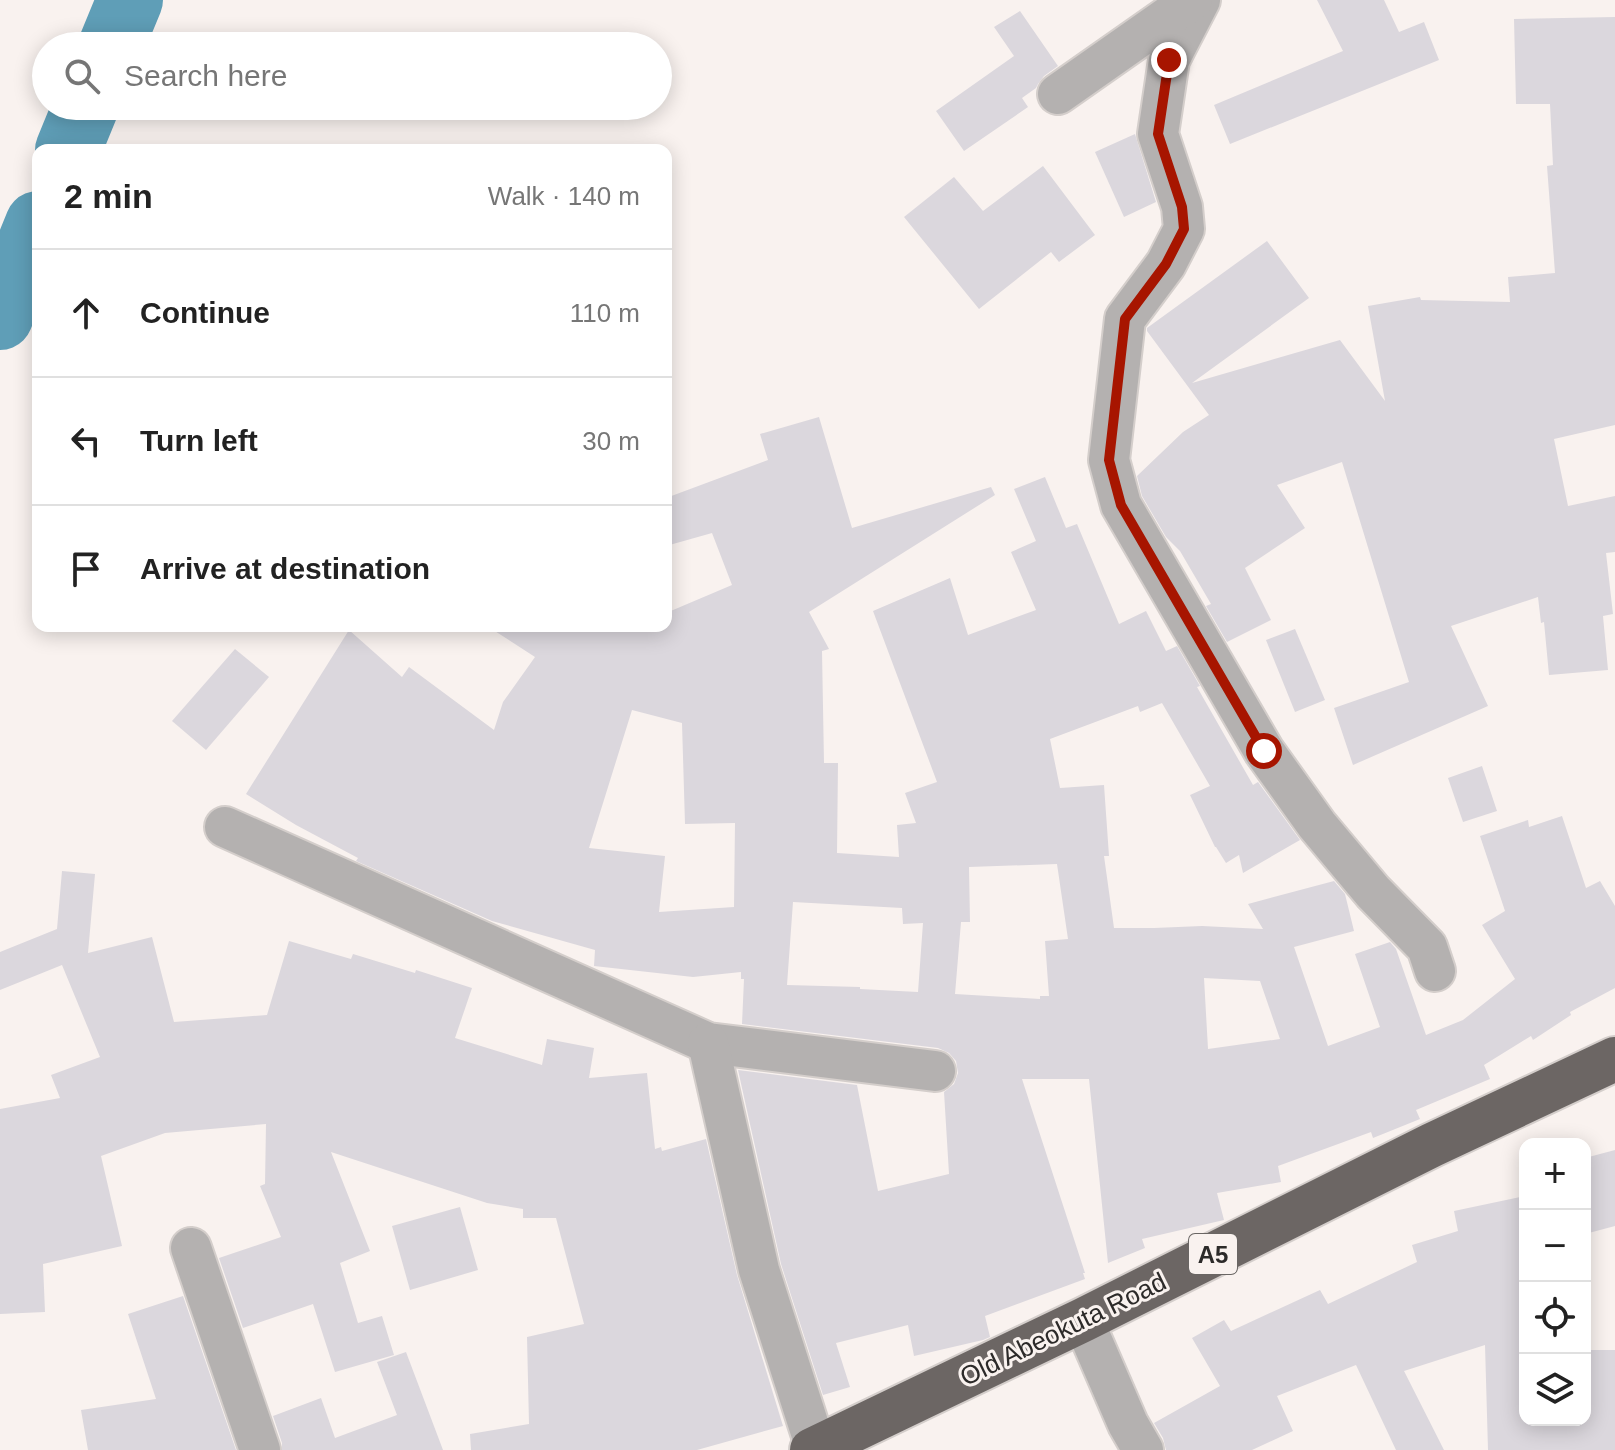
<!DOCTYPE html>
<meta charset="utf-8">
<style>
:root{--surface:#fff;--page:#f2f2f2;--text:#222;--muted:#767676;--line:#e0e0e0}
body{margin:0;font-family:Arial,sans-serif;background:var(--page);color:var(--text)}
.controls{position:absolute;right:24px;bottom:24px;display:grid;overflow:hidden;border-radius:16px;box-shadow:0 4px 20px #0003}
.controls button{width:72px;height:72px;display:grid;place-items:center;padding:0;border:0;border-bottom:2px solid var(--line);background:var(--surface);color:var(--text);font:40px sans-serif}
.stop{position:absolute;width:24px;height:24px;margin:-18px;border:6px solid #a71500;border-radius:50%;background:#fff}
.stop.end{background:#a71500;border-color:#fff;box-shadow:0 2px 8px #0008}
.list{margin:0;padding:0;list-style:none}
h2{display:flex;justify-content:space-between;align-items:center;height:104px;margin:0;padding:0 32px;font-size:34px}
h2 small{font-size:26px;font-weight:400;color:var(--muted)}
.list li{display:grid;grid-template-columns:52px 1fr auto;gap:24px;align-items:center;box-sizing:border-box;height:128px;padding:0 32px;border-top:2px solid var(--line)}
.list b{display:block;font-size:30px;white-space:nowrap}
.list em{font-size:26px;font-style:normal;color:var(--muted)}
.icon{flex:none;width:44px;height:44px;fill:none;stroke:currentColor;stroke-width:2;stroke-linecap:round;stroke-linejoin:round}
.map{position:relative;flex:none;width:1615px;height:1450px;overflow:hidden}
.search{position:absolute;background:var(--surface);box-shadow:0 4px 20px #0003;left:32px;top:32px;width:640px;height:88px;display:flex;align-items:center;gap:20px;box-sizing:border-box;padding:0 28px;border-radius:44px;color:var(--muted);font-size:30px}
.panel{position:absolute;background:var(--surface);box-shadow:0 4px 20px #0003;left:32px;top:144px;width:640px;height:488px;border-radius:16px}
.map>svg:first-child{display:block}
.lines{fill:none;stroke-linecap:round;stroke-linejoin:round}
.river{stroke:#5f9eb7;stroke-width:66}
.building{fill:#dbd7dd;fill-rule:evenodd}
.street-casing{stroke:#d4cecb;stroke-width:44}
.highway-casing{stroke:#d4cecb;stroke-width:48}
.street{stroke:#b4b1b0;stroke-width:40}
.highway{stroke:#6c6664;stroke-width:44}
.route{stroke:#a71500;stroke-width:10}
.labels{text-anchor:middle;dominant-baseline:central;stroke-width:6;stroke-linejoin:round;paint-order:stroke}
.shield{fill:#f9f2ef;stroke:#6a6664;stroke-width:2}
.shield-label{font-size:24px;font-weight:bold;fill:#2c2a29}
.street-label{font-size:26px;fill:#2c2a29;stroke:#f9f2ef}
</style>
<div class="map">
<svg width="1615" height="1450" viewBox="0 0 1615 1450">
<rect width="100%" height="100%" fill="#f9f2ef"/>
<g class="lines">
<g class="river">
<polyline points="111,46 130,0"/>
<polyline points="68,150 86,106"/>
<polyline points="0,317 38,224"/>
</g>
</g>
<g class="building">
<polygon points="1317,0 1384,0 1399,32 1424,22 1439,60 1230,144 1214,105 1343,51"/>
<polygon points="1020,11 1058,66 1044,76 1038,84 1036,88 1022,98 1028,107 964,151 936,111 1014,56 994,27"/>
<polygon points="1615,17 1615,425 1554,439 1568,506 1615,496 1615,552 1606,553 1613,614 1603,616 1608,670 1549,675 1544,622 1541,623 1538,597 1451,626 1488,706 1353,765 1334,708 1409,682 1342,462 1277,485 1305,528 1245,568 1271,620 1227,642 1206,606 1211,604 1180,551 1166,537 1142,496 1137,476 1183,432 1209,415 1147,331 1147,328 1267,241 1309,298 1192,383 1340,340 1385,401 1368,306 1420,297 1421,300 1510,302 1508,277 1555,273 1547,166 1553,165 1550,104 1516,104 1514,19"/>
<polygon points="1135,134 1156,202 1124,217 1095,152"/>
<polygon points="1043,166 1095,235 1059,262 1051,252 979,309 904,217 954,177 983,211"/>
<path d="M819 417 852 528 991 487 995 495 809 612 829 649 822 651 824 763H838L837 853 899 857 897 825 916 823 905 793 937 782 873 611 950 578 968 635 1036 610 1011 552 1036 541 1014 489 1045 477 1066 528 1077 524 1119 624 1146 611 1166 651 1177 646 1200 686 1197 687 1253 785 1258 782 1300 840 1243 873 1239 855 1226 863 1216 847H1215L1190 795 1210 786 1162 703 1140 712 1138 706 1050 739 1060 788 1104 785 1109 856H1104L1114 928H1154L1202 926 1263 929 1248 904 1334 881 1345 894 1354 931 1294 947 1328 1046 1380 1027 1355 954 1390 942 1396 949 1426 1035 1463 1020 1515 979 1482 925 1505 911 1480 836 1528 820 1529 827 1562 816 1586 888 1600 881 1615 906V988L1570 1012 1571 1015 1533 1040 1531 1036 1484 1065 1490 1079 1416 1110 1420 1119 1373 1138 1371 1132 1278 1166 1281 1182 1217 1193 1224 1220 1142 1239 1145 1248 1108 1263 1089 1079H1022L1085 1273H1083L1085 1279 985 1316 990 1337 983 1340 914 1356 908 1325 836 1343 850 1387 823 1395 781 1264 738 1070 857 1085 878 1191 949 1174 944 1092 954 1084 958 1073 956 1061 949 1053 938 1048 742 1024 744 979H741V972L693 977 594 966 595 950 492 921 356 861 358 858 296 825 246 794 349 630 402 677 409 667 494 730 503 702 535 657 487 626H666V613L732 585 712 533 666 546V498L768 460 760 434ZM632 710 682 723 685 824 735 823 734 907 659 912 665 856 589 848ZM1057 864 1068 939 1045 941 1049 996H1040V999L955 994 961 922H970L969 867ZM793 902 902 908 903 924 923 923 918 992 860 989V987L787 985ZM1204 978 1260 981 1280 1039 1208 1049Z"/>
<polygon points="1295,629 1325,700 1295,712 1266,640"/>
<polygon points="235,649 269,677 206,750 172,721"/>
<polygon points="1482,766 1497,811 1463,822 1448,778"/>
<polygon points="62,871 95,874 88,953 152,937 174,1022 267,1015 289,941 351,959 353,954 415,973 416,970 472,988 455,1038 542,1065 547,1039 594,1048 589,1078 647,1073 655,1149 661,1147 662,1151 706,1139 737,1275 783,1426 697,1450 471,1450 470,1434 529,1424 527,1337 584,1324 556,1218 523,1218 523,1209 487,1203 331,1152 370,1251 340,1263 358,1323 382,1316 394,1355 335,1372 313,1304 243,1328 219,1258 281,1237 260,1186 265,1184 266,1124 165,1133 101,1156 122,1246 43,1264 45,1312 0,1314 0,1109 60,1098 51,1075 100,1057 62,965 0,990 0,952 57,929"/>
<polygon points="1615,1150 1615,1226 1585,1234 1585,1158"/>
<polygon points="1525,1196 1525,1420 1585,1420 1585,1350 1615,1350 1615,1450 1488,1450 1485,1345 1404,1371 1444,1450 1396,1450 1356,1365 1277,1396 1293,1431 1252,1450 1166,1450 1163,1438 1154,1423 1220,1386 1192,1338 1224,1320 1231,1331 1320,1290 1328,1304 1417,1262 1412,1245 1458,1231 1454,1211"/>
<polygon points="460,1207 478,1270 410,1290 392,1226"/>
<polygon points="183,1296 236,1450 88,1450 81,1410 156,1399 128,1314"/>
<polygon points="406,1352 443,1450 282,1450 282,1443 273,1416 321,1398 335,1438 397,1415 377,1362"/>
</g>
<g class="lines">
<g class="street-casing">
<g id="street">
<polyline points="1200,0 1169,60 1158,134 1182,207 1184,229 1166,264 1125,319 1109,460 1121,505 1264,751 1317,825 1373,892 1427,947 1435,971"/>
<polyline points="1058,94 1192,0"/>
<polyline points="225,827 708,1043 935,1071"/>
<polyline points="708,1043 759,1270 816,1448"/>
<polyline points="191,1248 260,1450"/>
<polyline points="1083,1320 1128,1424 1143,1450"/>
</g>
</g>
<g class="highway-casing">
<polyline id="highway" points="812,1450 1083,1320 1432,1145 1615,1059"/>
</g>
<use href="#street" class="street"/>
<use href="#highway" class="highway"/>
</g>
<g class="lines">
<polyline class="route" points="1169,60 1158,134 1182,207 1184,229 1166,264 1125,319 1109,460 1121,505 1264,751"/>
</g>
<g class="labels">
<rect class="shield" x="1189" y="1234" width="48" height="40" rx="6"/>
<g class="shield-label">
<text x="1213" y="1254">A5</text>
</g>
<g class="street-label">
<text transform="translate(1063 1329) rotate(-26)">Old Abeokuta Road</text>
</g>
</g>
</svg>
<div class="controls">
<button>+</button>
<button>−</button>
<button><svg class="icon" aria-label="locate" viewBox="0 0 24 24"><circle cx="12" cy="12" r="6"/><path d="M12 2v4M12 18v4M2 12h4M18 12h4"/></svg></button>
<button><svg class="icon" aria-label="layers" viewBox="0 0 24 24"><path d="M12 4l9 5-9 5-9-5zM3 14l9 5 9-5"/></svg></button>
</div>
<div class="stop" style="left:1264px;top:751px"></div>
<div class="stop end" style="left:1169px;top:60px"></div>
<div class="search"><svg class="icon" aria-label="search" viewBox="0 0 24 24"><circle cx="10" cy="10" r="6"/><path d="M15 15l6 6"/></svg>Search here</div>
<section class="panel">
<h2>2 min<small>Walk · 140 m</small></h2>
<ul class="list">
<li><svg class="icon" aria-label="ahead" viewBox="0 0 24 24"><path d="M12 20V5M6 11l6-6 6 6"/></svg><div><b>Continue</b></div><em>110 m</em></li>
<li><svg class="icon" aria-label="left" viewBox="0 0 24 24"><path d="M17 20v-9H6M10 6l-5 5 5 5"/></svg><div><b>Turn left</b></div><em>30 m</em></li>
<li><svg class="icon" aria-label="arrive" viewBox="0 0 24 24"><path d="M6 21V4h12l-3 4 3 4H6"/></svg><div><b>Arrive at destination</b></div></li>
</ul>
</section>
</div>
